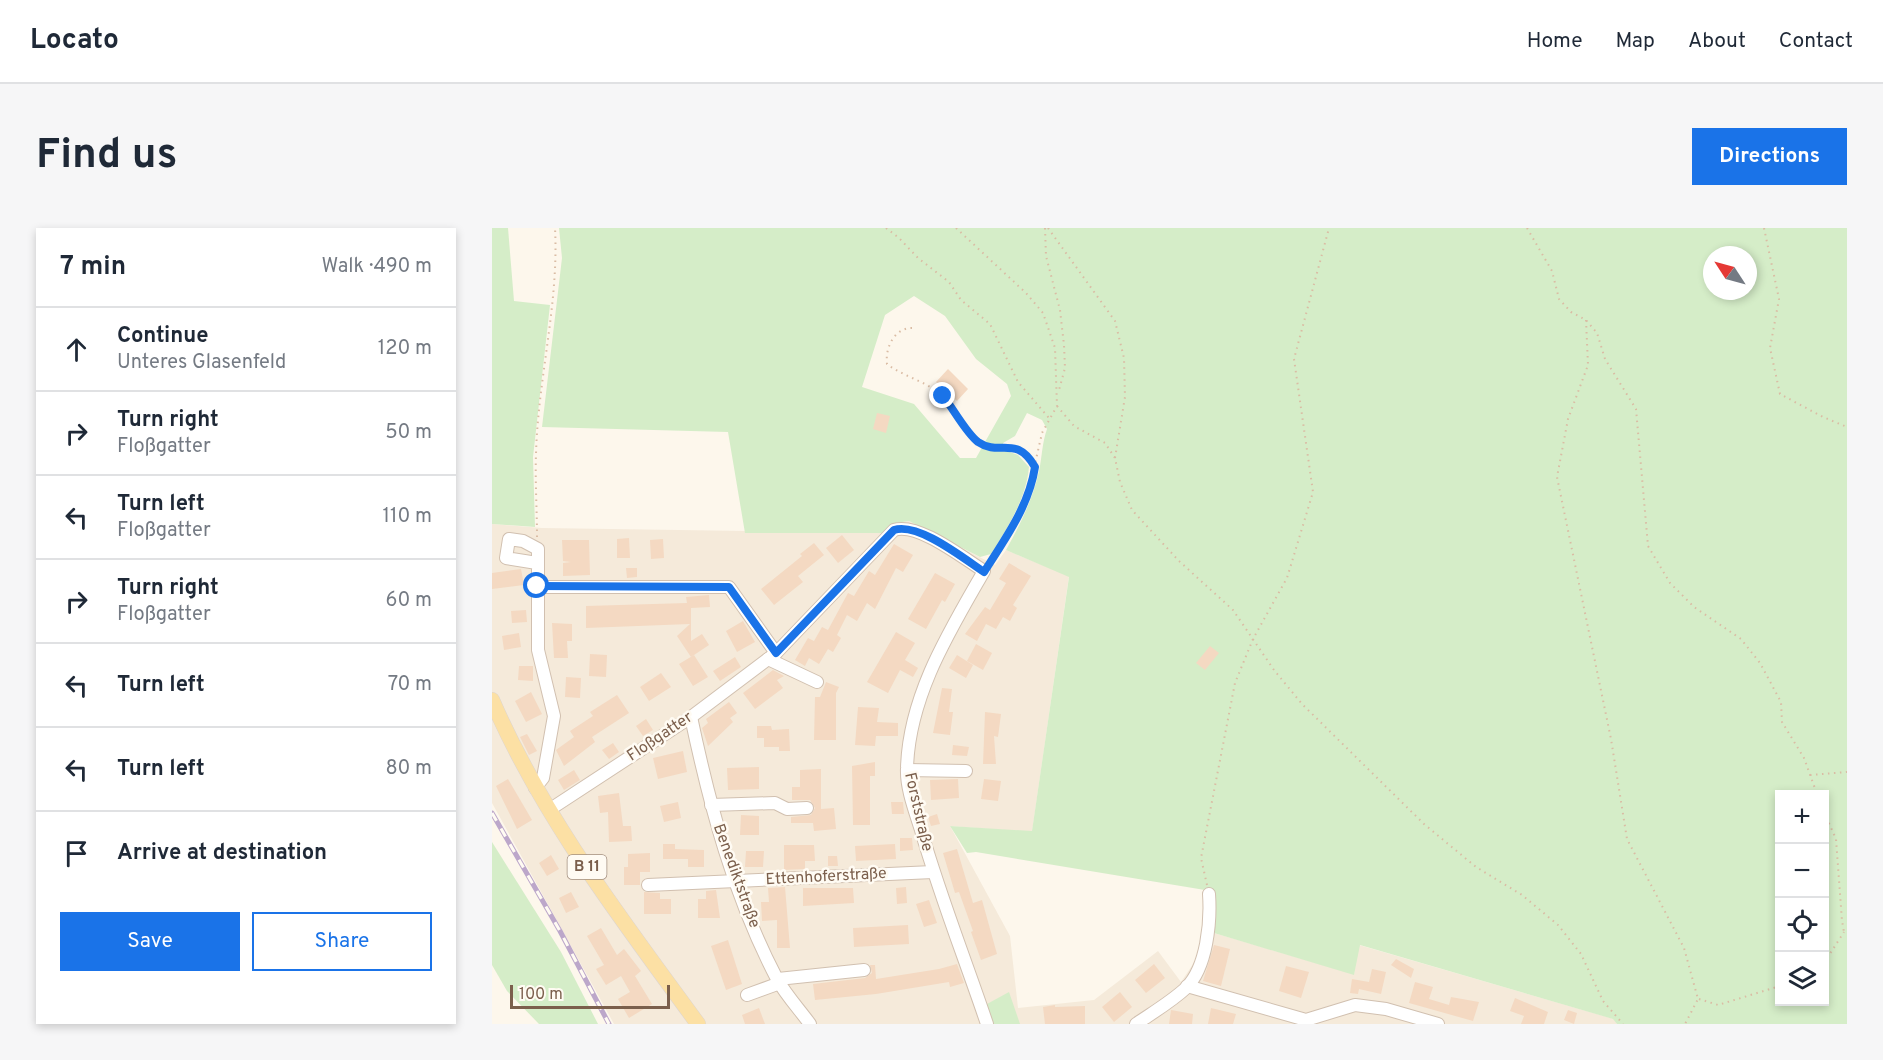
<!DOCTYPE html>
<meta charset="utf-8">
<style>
:root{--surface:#fff;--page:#f6f6f7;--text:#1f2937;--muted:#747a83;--line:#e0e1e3;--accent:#1a73e8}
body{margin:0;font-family:Overpass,sans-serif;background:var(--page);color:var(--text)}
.controls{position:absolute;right:18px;bottom:18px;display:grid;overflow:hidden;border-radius:0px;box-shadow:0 3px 9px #0003}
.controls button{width:54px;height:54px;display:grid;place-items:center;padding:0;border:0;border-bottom:2px solid var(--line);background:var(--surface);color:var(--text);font:30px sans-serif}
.compass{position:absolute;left:1211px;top:18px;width:54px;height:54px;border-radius:50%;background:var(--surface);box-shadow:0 3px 9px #0003;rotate:306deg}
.scale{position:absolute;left:18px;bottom:15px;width:160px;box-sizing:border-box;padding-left:6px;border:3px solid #7b5f4c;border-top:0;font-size:16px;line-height:21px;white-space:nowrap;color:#7b5f4c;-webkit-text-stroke:4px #fffbf3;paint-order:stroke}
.stop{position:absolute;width:18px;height:18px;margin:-14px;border:4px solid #1a73e8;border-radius:50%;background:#fff}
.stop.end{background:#1a73e8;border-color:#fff;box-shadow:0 2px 6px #0008}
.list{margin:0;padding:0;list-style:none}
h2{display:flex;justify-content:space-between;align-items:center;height:78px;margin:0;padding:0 24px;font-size:26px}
h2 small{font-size:20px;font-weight:400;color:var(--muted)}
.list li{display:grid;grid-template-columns:39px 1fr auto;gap:18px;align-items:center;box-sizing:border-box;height:84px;padding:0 24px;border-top:2px solid var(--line)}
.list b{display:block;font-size:22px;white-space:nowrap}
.list p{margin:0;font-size:20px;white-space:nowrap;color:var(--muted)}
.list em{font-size:20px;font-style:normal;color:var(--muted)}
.actions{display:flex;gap:12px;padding:18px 24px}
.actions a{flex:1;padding:14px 0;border:2px solid var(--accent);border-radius:0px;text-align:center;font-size:21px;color:var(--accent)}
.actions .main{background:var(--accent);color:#fff}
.icon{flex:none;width:33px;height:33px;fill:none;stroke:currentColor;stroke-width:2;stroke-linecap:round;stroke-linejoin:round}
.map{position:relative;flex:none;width:1355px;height:796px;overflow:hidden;border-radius:0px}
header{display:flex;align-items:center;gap:36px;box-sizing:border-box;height:84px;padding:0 30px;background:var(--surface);border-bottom:2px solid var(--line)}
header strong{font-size:28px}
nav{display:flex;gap:33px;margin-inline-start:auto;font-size:21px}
.intro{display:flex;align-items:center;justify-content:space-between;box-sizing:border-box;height:144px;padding:0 36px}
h1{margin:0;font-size:42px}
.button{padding:15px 27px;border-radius:0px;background:var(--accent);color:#fff;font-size:21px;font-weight:700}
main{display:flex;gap:36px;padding:0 36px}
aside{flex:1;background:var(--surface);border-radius:0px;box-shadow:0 3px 9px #0003}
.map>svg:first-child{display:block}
.residential{fill:#f5eada}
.green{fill:#d5edc8;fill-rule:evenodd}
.building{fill:#f4d9c2}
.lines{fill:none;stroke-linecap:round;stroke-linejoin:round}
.minor-casing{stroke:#d1c0b0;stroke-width:14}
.major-casing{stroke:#ddd5d0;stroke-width:16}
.path{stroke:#dabca4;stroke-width:2;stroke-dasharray:1.5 4.5;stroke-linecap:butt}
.minor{stroke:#fff;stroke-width:12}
.major{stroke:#fce0a4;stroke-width:15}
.rail-casing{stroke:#bca7ca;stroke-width:5}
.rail{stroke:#fffbf3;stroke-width:3;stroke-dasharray:9;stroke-linecap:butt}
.route{stroke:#1a73e8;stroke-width:8}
.labels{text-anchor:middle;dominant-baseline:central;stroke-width:5;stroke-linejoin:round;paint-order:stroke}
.shield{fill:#fffbf3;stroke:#a38e7e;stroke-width:1.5}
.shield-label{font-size:15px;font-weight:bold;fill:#7b5f4c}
.street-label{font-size:16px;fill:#7b5f4c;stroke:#fffbf3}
</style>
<header>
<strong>Locato</strong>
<nav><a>Home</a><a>Map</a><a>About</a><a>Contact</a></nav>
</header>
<div class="intro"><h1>Find us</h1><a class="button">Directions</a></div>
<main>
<aside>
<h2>7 min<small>Walk · 490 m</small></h2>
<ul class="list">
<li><svg class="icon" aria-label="ahead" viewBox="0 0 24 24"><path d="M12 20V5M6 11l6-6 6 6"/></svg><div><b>Continue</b><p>Unteres Glasenfeld</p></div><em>120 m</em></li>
<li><svg class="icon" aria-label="right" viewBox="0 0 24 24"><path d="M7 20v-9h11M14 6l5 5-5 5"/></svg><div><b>Turn right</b><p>Floßgatter</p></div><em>50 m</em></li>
<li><svg class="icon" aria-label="left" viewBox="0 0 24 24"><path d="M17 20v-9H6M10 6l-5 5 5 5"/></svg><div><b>Turn left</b><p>Floßgatter</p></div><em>110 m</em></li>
<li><svg class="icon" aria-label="right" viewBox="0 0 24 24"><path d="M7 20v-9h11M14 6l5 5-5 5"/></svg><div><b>Turn right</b><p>Floßgatter</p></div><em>60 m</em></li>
<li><svg class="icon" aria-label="left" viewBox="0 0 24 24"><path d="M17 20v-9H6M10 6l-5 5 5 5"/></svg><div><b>Turn left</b></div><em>70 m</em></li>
<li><svg class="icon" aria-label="left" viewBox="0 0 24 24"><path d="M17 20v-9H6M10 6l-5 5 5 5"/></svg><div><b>Turn left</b></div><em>80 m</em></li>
<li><svg class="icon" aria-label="arrive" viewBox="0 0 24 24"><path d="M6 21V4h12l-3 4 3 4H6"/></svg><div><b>Arrive at destination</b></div></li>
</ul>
<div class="actions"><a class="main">Save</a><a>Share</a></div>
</aside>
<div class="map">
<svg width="1355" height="796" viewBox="0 0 1355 796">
<rect width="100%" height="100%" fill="#fdf7ec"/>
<polygon class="residential" points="417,293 503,337 514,322 577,348 540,604 458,598 518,708 526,780 602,772 666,723 689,754 722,705 862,746 867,717 1122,791 1125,796 122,796 0,575 0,296 50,300 393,305 404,295"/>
<g class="green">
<polygon points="0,0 16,0 22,73 58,77 41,229 43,299 0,296"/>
<path d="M67 0H1355V796H1125L1121 791 868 717 862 747 722 705 719 663 484 624 475 625 458 598 540 603 577 349 514 322C528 297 541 271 547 243 550 229 550 215 555 201L550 192 535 185 523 208 511 215 512 222 526 227 537 239C534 271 516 299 499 326L488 329 417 293 404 295 393 305H253L236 204 50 199 70 30ZM1220 27H1256V63H1220ZM422 68 453 88 484 131 515 156 519 168 484 230H468L422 176 370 159 393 87ZM1288 566H1332V774H1288Z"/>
<polygon points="0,614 69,724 106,796 47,796 15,763 0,737"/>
<polygon points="517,764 528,796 500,796 495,776"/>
</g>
<g class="building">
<polygon points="456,141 476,161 465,173 444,154"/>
<polygon points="385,185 398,188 394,205 381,201"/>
<polygon points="350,307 362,322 346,335 334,320"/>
<polygon points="137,310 138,330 125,330 125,311"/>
<polygon points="171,311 172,330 159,331 158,312"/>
<polygon points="70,312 97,312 98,347 71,348 71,335 79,334 71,333"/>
<polygon points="322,315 332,327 306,348 311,354 282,377 269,361 310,328 308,326"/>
<polygon points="402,316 421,327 411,344 404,340 383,381 375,375 365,393 355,387 345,407 349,410 341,424 336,421 327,436 317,430 313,438 303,432 316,410 322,413 330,399 336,402 356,365 362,368 377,343 383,347"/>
<polygon points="517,335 539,348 521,377 525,380 518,393 511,389 504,401 494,396 485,413 473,406 493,379 498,382 514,355 507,351"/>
<polygon points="134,340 145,340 145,349 135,350"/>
<polygon points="29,341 32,357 0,361 0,345"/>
<polygon points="443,345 463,356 453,374 450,372 434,401 416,391"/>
<polygon points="217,367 218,379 199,380 199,413 210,406 217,417 199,429 185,408 198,396 94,400 94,378 195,375 194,369"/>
<polygon points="34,382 35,394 20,395 19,383"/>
<polygon points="251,393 263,414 245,424 234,403"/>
<polygon points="60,395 80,396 80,413 75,413 76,430 62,430"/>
<polygon points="404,404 423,415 413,432 426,440 421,449 408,442 396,465 375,454"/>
<polygon points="27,405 29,419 12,422 10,408"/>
<polygon points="484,416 500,425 491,442 475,433"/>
<polygon points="718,418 727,425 713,442 704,435"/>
<polygon points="98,426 115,427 114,449 97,448"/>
<polygon points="202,427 216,449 201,458 187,436"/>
<polygon points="465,427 481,437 474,450 457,440"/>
<polygon points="243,429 249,439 228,453 221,443"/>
<polygon points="27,438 41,438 41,453 26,452"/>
<polygon points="281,442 292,448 285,452 291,460 263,481 251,465"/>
<polygon points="169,445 179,459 157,473 148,459"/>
<polygon points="74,449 89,450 88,470 73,469"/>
<polygon points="334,454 347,459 344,465 344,512 322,512 323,469 328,469"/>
<polygon points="450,460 460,461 457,484 461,484 458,507 441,505"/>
<polygon points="39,464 50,486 34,494 23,473"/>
<polygon points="125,467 137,485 100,509 103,514 72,538 64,522 82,509 78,503 101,488 98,484"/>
<polygon points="237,474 245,485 238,490 241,494 216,518 210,500 216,495 214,491"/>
<polygon points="366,479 387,480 385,494 406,495 406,508 384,508 383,518 363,517"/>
<polygon points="493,484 509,486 506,509 502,508 504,536 491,536"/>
<polygon points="154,491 161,502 151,508 144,498"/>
<polygon points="265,498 279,498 280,502 297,501 298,523 287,523 287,519 272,519 272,510 265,510"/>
<polygon points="35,506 45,523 37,527 28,509"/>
<polygon points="121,515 127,524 117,531 110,522"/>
<polygon points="461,517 477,519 475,528 460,527"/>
<polygon points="191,523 195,544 166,551 161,530"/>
<polygon points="383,534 383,548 378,548 378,597 361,597 360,538"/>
<polygon points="267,539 267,561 236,562 235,540"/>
<polygon points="329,541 329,581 342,580 344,601 322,603 321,595 299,595 299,589 319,587 323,580 318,572 300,572 300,559 308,559 308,542"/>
<polygon points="82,542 88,552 72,562 66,552"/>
<polygon points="16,551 40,592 25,601 4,558"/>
<polygon points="466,551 467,570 439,572 438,552"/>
<polygon points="492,551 509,553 506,573 489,571"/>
<polygon points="127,565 131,598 139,598 140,613 117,614 116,584 108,585 106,568"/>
<polygon points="186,574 189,590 172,594 168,578"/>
<polygon points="399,574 411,574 412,586 400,586"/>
<polygon points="445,586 448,596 439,598 436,589"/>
<polygon points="249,587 267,588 267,607 248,607"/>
<polygon points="408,610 420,610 421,622 408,623"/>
<polygon points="171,616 183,616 183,621 212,622 212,639 196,639 196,631 171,631"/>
<polygon points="403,616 404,631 364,633 363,618"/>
<polygon points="292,617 322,617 323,633 313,633 313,641 292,642"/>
<polygon points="465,621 481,675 490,672 505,726 489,732 479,704 481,703 467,664 463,665 451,625"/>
<polygon points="254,623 272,623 271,639 253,639"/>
<polygon points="158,625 158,644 148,644 148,657 132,657 132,639 136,639 136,626"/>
<polygon points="59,627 67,641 55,648 47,635"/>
<polygon points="336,628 345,628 346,638 336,638"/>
<polygon points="293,659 298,720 285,720 285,692 270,693 269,674 277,674 276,660"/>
<polygon points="414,659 415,675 405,676 404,660"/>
<polygon points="311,660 361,660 362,675 311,678"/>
<polygon points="224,662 228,690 206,690 206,671 214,671 214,663"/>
<polygon points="79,664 87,679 74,685 67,670"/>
<polygon points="152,664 168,665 168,671 179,671 179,686 152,686"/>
<polygon points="437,672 445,695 432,699 424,676"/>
<polygon points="416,697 417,716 362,719 361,700"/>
<polygon points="109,700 125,727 132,721 149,743 143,748 160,776 137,790 126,771 138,764 129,748 114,757 104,741 112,737 95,708"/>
<polygon points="236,712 250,756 234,762 219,718"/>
<polygon points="722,717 738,721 729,758 711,753"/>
<polygon points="904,731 922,741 919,750 899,737"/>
<polygon points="465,736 472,755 458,759 457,754 384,766 323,772 321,756 373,750 380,745 378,737 383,737 384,751 447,741"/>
<polygon points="662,736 673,750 654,765 643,752"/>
<polygon points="794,738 817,744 809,770 787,763"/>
<polygon points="880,741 894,744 889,766 867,761 866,766 858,765 860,751 877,754"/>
<polygon points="923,754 941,759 937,771 957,777 959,769 987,774 981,793 917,775"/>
<polygon points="628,764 640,779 622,794 610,779"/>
<polygon points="1023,770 1056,784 1052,796 1029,796 1032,788 1018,783"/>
<polygon points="563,777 563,779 593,778 593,796 553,796 551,779"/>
<polygon points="267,780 273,796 253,796 250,787"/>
<polygon points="719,780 744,786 741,796 716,796"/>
<polygon points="679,782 701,786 700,796 677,796"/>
<polygon points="1076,782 1085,785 1082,796 1072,792"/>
</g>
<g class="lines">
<g class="minor-casing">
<g id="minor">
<polyline points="45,359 237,359 284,425"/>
<polyline points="276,431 325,454"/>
<path d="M199 489C218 579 242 669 285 751 294 767 307 781 318 796"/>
<polyline points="415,542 474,543"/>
<polyline points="43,560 51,550 62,488 46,422 46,321 31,313 17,311 14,330 45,335"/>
<polyline points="219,577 283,575 295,581 315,580"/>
<path d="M57 582 199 489 284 425 402 302C426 294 471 330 492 343 457 404 417 468 415 540 414 560 423 583 429 602 448 668 473 731 495 796"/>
<polyline points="156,657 441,644"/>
<polyline points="286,751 372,742"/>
<polyline points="695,758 814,792 863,777 894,781 946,796"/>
<polyline points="255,767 288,755"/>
<path d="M644 796C660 785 679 774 694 760 715 739 719 694 717 666"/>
</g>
</g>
<g class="major-casing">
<path id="major" d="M0 472C51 590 131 693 206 796"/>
</g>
<g class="path">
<polyline points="394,0 407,10 426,30 457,54 469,72 498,96 526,154 557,190"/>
<polyline points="464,0 534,65 551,85 563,120 565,178 550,205 537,262 522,297 498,335"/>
<polyline points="553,0 554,28 568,82 572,117 573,140 567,162"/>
<polyline points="556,0 623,93 632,130 633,169 623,230"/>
<polyline points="1035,0 1060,43 1067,71 1079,84 1094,92 1105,105 1113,131 1144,181 1156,318 1178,355 1202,379 1249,411 1268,435 1289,474 1290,494 1312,530 1325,566"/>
<polyline points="1272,0 1287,71 1278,120 1288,166 1331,189 1355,199"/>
<polyline points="1094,92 1096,137 1076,191 1065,249 1119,511 1135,611 1192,720 1206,771 1193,796"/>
<path d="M420 100C402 100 393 120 395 136 412 149 434 153 451 168 464 181 470 201 484 213 505 230 523 205 543 239"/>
<polyline points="565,178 582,198 613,215 623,230 628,254 640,282 687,333 741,382 782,442 810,476 932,596 984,639 1030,667 1066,697 1089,726 1111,773 1131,796"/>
<path d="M45 309C45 281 43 253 44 226 46 150 67 76 63 0"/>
<polyline points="1318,547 1355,544"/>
<polyline points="1332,584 1344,611 1350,693 1352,704 1355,704"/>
<polyline points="715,657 709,630 743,455 761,411 795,350 821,264 802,131 837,0"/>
<polyline points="1332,735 1352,704"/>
<polyline points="1207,771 1226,777 1288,758"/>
</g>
<use href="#minor" class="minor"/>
<use href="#major" class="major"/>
<g class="rail-casing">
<polyline id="rail" points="0,585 68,703 117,796"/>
</g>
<use href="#rail" class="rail"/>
</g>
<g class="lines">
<path class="route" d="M45 358 237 359 284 425 402 302C426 294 471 330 492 344 513 311 537 278 543 239 524 206 508 229 486 214 474 205 461 180 451 168"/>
</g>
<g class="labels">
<rect class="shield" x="75.5" y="627" width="39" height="24" rx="4.5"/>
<g class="shield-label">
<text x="95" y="639">B 11</text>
</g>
<g class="street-label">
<text transform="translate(168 509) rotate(-34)">Floßgatter</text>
<text transform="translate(426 584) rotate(77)">Forststraße</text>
<text transform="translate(244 648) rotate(70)">Benediktstraße</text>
<text transform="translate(334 649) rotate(-3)">Ettenhoferstraße</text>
</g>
</g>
</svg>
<div class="controls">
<button>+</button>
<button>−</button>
<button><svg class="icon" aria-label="locate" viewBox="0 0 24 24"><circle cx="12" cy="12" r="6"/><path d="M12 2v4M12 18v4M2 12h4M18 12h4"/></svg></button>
<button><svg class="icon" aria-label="layers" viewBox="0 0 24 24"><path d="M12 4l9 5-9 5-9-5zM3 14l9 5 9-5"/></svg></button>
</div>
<svg class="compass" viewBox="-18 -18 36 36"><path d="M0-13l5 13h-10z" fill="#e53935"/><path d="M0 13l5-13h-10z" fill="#747a83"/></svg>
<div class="scale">100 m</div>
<div class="stop" style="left:45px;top:358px"></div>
<div class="stop end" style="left:451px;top:168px"></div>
</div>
</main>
